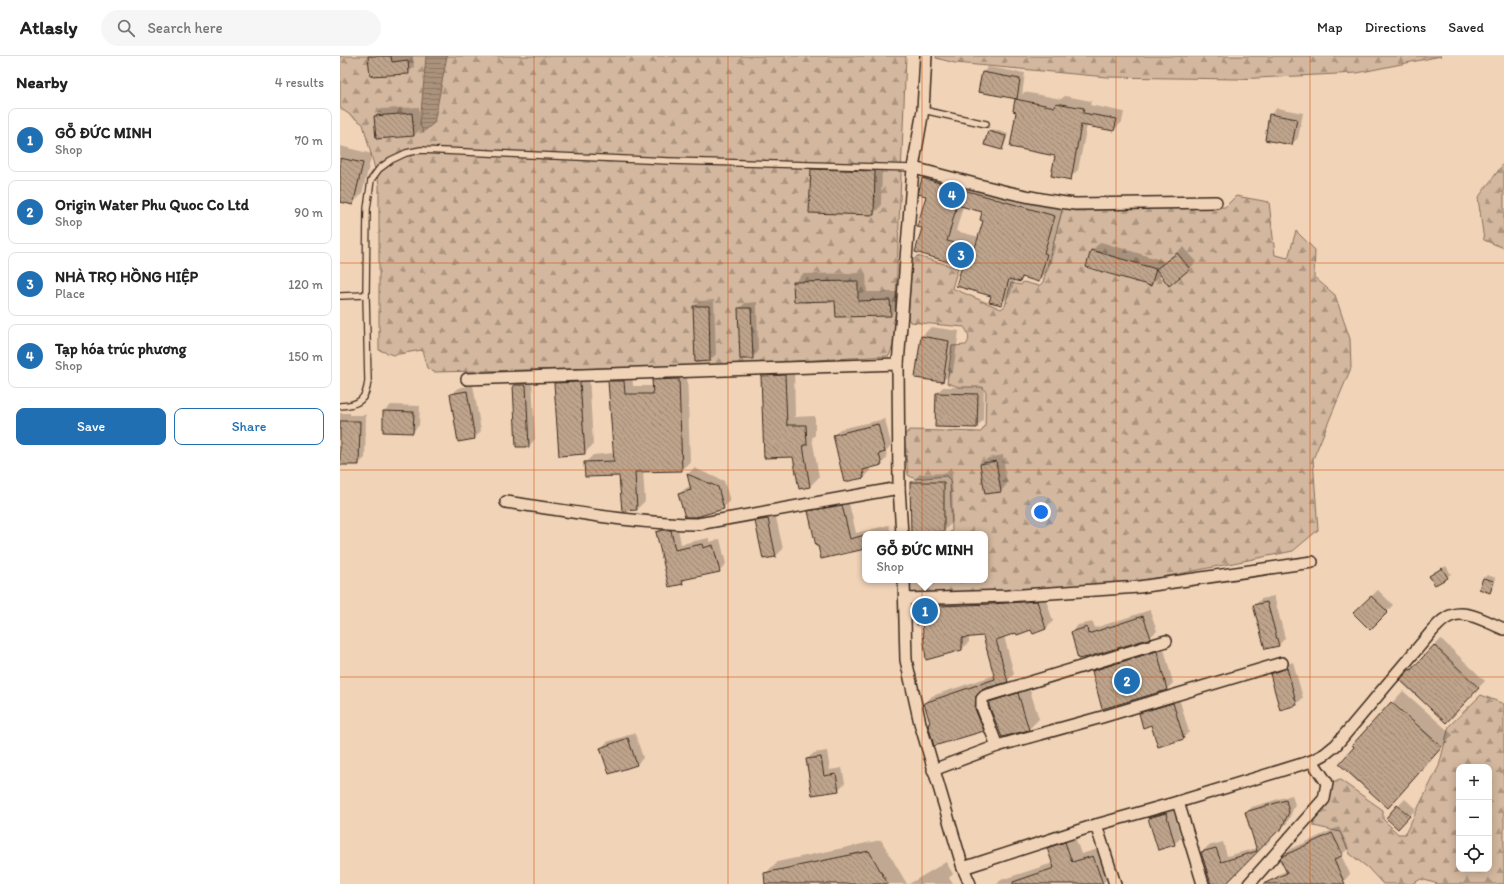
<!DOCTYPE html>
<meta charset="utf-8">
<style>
:root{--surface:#fff;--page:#f6f6f6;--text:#222;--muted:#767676;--line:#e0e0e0;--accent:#1f6fb2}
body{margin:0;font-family:Itim,sans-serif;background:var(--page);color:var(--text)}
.controls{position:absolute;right:12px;bottom:12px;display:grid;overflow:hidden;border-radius:8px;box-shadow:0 2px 10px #0003}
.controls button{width:36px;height:36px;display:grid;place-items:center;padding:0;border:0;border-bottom:1px solid var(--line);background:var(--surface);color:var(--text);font:20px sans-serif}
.you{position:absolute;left:701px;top:456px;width:14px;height:14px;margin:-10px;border:3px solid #fff;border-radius:50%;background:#1a73e8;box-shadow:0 0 0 6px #1a73e833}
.badge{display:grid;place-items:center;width:26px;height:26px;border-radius:50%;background:var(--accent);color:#fff;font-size:13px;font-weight:700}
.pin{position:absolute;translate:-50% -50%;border:2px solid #fff;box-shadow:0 1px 4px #0006}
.popup{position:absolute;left:522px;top:475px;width:126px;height:52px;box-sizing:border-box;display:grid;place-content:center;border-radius:8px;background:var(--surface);filter:drop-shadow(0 1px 3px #0005);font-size:13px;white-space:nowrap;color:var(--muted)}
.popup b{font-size:15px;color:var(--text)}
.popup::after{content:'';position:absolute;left:50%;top:100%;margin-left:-8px;border:8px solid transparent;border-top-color:var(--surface)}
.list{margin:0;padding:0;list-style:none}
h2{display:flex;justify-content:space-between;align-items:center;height:52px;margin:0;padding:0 16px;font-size:17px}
h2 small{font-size:13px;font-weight:400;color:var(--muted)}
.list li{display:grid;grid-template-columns:26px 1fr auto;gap:12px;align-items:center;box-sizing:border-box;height:64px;margin:0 8px 8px;padding:0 8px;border:1px solid var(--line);border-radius:8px}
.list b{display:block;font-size:15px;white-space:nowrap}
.list p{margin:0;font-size:13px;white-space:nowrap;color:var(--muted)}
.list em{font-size:13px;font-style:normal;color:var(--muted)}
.actions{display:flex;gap:8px;padding:12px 16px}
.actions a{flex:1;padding:9px 0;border:1px solid var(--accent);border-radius:8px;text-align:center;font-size:14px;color:var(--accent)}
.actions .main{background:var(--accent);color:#fff}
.icon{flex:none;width:22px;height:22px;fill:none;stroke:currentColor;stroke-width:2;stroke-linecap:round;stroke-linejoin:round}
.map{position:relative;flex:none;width:1164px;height:828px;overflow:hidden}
header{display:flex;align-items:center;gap:24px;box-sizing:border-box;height:56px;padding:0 20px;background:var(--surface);border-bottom:1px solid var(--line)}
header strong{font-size:19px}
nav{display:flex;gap:22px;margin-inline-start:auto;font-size:14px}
.search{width:280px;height:36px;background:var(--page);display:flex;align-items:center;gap:10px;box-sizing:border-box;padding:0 14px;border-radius:22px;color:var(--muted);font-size:15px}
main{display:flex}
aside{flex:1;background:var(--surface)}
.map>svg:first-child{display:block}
.forest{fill:url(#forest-firs);stroke:#87705e;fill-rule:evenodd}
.water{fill:url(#water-rules);stroke:#7e6857}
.shadow{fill:#0003;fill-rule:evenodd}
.building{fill:url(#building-back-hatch);stroke:#3b2a1e;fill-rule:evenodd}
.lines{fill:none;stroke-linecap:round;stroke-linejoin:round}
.service-casing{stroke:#3b2a1e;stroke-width:8}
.minor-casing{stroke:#3b2a1e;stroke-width:14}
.service{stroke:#f1d3b7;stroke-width:5.5}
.minor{stroke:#f1d3b7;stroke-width:11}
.grid{fill:none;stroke:#ce520f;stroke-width:1;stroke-opacity:0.55}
</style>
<header>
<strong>Atlasly</strong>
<div class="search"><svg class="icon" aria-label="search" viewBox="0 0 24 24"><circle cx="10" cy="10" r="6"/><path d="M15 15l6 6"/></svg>Search here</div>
<nav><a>Map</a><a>Directions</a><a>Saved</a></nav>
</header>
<main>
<aside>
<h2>Nearby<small>4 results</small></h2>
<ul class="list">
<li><span class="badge">1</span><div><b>GỖ ĐỨC MINH</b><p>Shop</p></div><em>70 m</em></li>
<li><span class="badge">2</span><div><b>Origin Water Phu Quoc Co Ltd</b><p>Shop</p></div><em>90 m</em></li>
<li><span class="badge">3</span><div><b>NHÀ TRỌ HỒNG HIỆP</b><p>Place</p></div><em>120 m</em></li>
<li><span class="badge">4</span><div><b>Tạp hóa trúc phương</b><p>Shop</p></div><em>150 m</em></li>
</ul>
<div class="actions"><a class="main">Save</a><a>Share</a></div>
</aside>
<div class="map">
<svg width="1164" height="828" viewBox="0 0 1164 828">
<defs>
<pattern id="forest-firs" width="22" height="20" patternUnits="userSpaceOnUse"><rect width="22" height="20" fill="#d3b79e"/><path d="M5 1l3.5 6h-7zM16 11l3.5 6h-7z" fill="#ac9580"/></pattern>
<pattern id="water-rules" width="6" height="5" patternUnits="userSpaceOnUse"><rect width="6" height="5" fill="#ab927d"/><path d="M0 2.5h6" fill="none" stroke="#8c7766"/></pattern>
<pattern id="building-back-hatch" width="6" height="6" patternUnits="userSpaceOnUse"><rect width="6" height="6" fill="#bfa48c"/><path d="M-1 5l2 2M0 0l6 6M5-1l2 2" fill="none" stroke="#9c8672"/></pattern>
</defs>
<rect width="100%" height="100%" fill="#f1d3b7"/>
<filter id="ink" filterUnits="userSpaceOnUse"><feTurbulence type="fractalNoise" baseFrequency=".025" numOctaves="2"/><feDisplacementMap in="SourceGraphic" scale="8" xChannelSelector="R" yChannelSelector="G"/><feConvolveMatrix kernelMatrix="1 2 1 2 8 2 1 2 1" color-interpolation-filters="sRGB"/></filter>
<g filter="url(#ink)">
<g class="forest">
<polygon points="0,0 566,0 554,287 549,300 366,310 94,316 87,312 82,294 53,299 39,294 39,128 23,68 0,52"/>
<polygon points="596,0 1101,0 1017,17 897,23 767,21 615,7 596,2"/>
<polygon points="1164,107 1164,192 1144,184 1138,142"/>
<path d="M896 140 929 146 935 199 948 202 956 175 975 194 974 221 995 239 1010 283 1011 312 973 403 978 474 953 495 799 526 668 537 571 540 568 535V524H645V478H609L612 474 610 424 606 420 575 423 568 419 564 380 569 374 641 376 645 370 646 336 642 331H619L607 327 612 290 626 289C631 283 628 276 624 271L570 266 568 262 572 206 577 200 618 212 612 232 661 253 665 250 671 227 681 229 683 226 699 230 703 226 723 151 735 155 885 151Z"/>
<path d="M1141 639 1164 648V828H1098L1081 823 1072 828H1043L1027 811 1010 798 1000 776 974 770 973 763 991 726 1000 724 1043 754V763L1058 778H1065L1099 710 1109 670ZM1119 711H1149V813H1119Z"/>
</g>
<polygon class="water" points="86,0 107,0 94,67 83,76 80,68"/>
<g class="shadow">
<polygon points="29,0 73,0 74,11 68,17"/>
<polygon points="648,11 685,17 682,39 684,36 721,43 725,40 751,45 750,49 784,56 782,66 774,74 747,69 738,114 730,122 716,99 678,55 676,44 678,42 639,35 643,16"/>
<polygon points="79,51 81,73 74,79 37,82 35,60 41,53"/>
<polygon points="937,52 963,57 958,82 952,88 930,59"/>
<polygon points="652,73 668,78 664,90 661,93 649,76"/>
<polygon points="0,90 32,98 22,138 12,148 0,145"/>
<polygon points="480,106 542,108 541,150 533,158 472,114"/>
<path d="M593 113 724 150 714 187 716 188 708 215 698 224 684 221 680 225 675 224 671 238 661 248 583 171 587 140 583 123ZM623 150 644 155V164L639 181 616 175Z"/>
<polygon points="761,186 824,205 823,207 844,191 856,206 849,213 820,217 820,220 811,229 752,194"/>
<polygon points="526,217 527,236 559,236 559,250 550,259 454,227 463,218"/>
<polygon points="374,244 376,298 370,304 354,251 360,245"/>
<polygon points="417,246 418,296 412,302 399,253 405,247"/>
<polygon points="591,271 619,275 613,315 603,325 581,281"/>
<polygon points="454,310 455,361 475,360 475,379 472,382 479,421 470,430 454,400 422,320 431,311"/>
<polygon points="347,315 350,406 341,414 303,415 305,445 297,453 280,419 245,407 253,399 274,397 269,325 278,317 292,317 293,330 313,330 313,324 321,316"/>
<polygon points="249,318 253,389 244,397 216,327 224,319"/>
<polygon points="180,323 192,323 195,383 189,390 174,330"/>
<polygon points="133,329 141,375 135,382 111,338 118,332"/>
<polygon points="603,331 644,331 643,364 637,371 597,337"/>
<polygon points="51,349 80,350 79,369 73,376 44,355"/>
<polygon points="0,357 10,357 10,359 26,359 25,402 18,408 0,408"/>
<polygon points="545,363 551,389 546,395 547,402 541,408 529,411 530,415 524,422 494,379 500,373"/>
<polygon points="663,399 667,428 661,435 646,437 641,408 648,402"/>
<polygon points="354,412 384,425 390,445 383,452 339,438 346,432 351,430 348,418"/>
<polygon points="612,417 613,466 604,475 571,427 580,418"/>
<polygon points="508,443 516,477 549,469 551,478 525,478 525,492 478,488 469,456 475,449"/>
<polygon points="435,457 443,493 436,500 424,502 416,465 422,459"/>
<polygon points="337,468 341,488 369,482 370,486 380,483 386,508 379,515 347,522 342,527 317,476 324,469"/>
<polygon points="1106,510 1111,518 1096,528 1094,517"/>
<polygon points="1147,519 1156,522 1153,533 1150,536 1140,533 1144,522"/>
<polygon points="1038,534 1053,549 1030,573 1014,557"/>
<polygon points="704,538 713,565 706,573 692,573 664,580 674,618 667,625 642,632 642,646 650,667 643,674 589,668 591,666 585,647 592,640 655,619 643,579 629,580 629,586 622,593 583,567 578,568 576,551 583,544"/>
<polygon points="934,540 945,582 939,589 914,550 921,543"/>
<polygon points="810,554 817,575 810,581 748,600 732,576 738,569 753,566 755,572"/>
<polygon points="1101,583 1145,625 1106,665 1062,624 1070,613 1077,607 1078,608"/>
<polygon points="823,589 833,627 827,633 762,652 753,615 759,609"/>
<polygon points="953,606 963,642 956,648 932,618 938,612"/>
<polygon points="688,628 699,663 689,673 663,680 650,647 660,636"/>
<polygon points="1063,635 1113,679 1059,739 1013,689"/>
<polygon points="839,642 849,676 843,682 812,668 800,658 806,652"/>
<polygon points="295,677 303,702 297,708 261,692 267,686"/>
<polygon points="487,695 490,714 502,712 505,727 498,734 473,738 467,703 474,697"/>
<polygon points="952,739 955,749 947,767 940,774 939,773 886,828 872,828 862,796 868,790 883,786 887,800 917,792 906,757 912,751"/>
<polygon points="1065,743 1076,753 1065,765 1047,762"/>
<polygon points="832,751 841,782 834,788 809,762 816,755"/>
<polygon points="999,771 1009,792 1001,799 1010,818 1004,825 997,828 934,828 933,825 939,818 946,815 941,804 951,793"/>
<polygon points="734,778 741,798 762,792 771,819 762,828 657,828 661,824 713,807 708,792 717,784"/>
<polygon points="541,784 567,828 426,828 425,818 437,806"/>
<polygon points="606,806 613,818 609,822 613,828 569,828"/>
</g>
<g class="building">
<polygon points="28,0 51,0 52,6 68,4 69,18 30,20"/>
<polygon points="642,16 680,23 677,43 638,36"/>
<polygon points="675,43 715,51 716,47 744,52 743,57 777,63 774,75 741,69 731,124 711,120 715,100 670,91 676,56 673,55"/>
<polygon points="72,57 74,80 36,83 34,60"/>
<polygon points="929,58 957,63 952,89 925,84"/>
<polygon points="648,75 666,80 662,94 644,89"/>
<polygon points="0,102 23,107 13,149 0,146"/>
<polygon points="471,113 535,115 534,159 469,157"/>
<path d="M582 122 715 160 704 197 707 198 699 226 682 221 680 226 669 223 662 249 649 246 651 240 616 230 622 210 575 196 582 172 577 171 586 140 578 138ZM617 149 642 156 640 164 643 165 635 192 607 185Z"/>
<polygon points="751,194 816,213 811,230 746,211"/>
<polygon points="837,197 850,213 829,230 816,213"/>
<polygon points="518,225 518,245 550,244 551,260 496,261 495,245 454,246 453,226"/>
<polygon points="353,250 369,250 370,305 355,306"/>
<polygon points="398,252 411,252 413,303 400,303"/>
<polygon points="581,280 609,285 603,326 575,322"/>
<polygon points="445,319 447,369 466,369 467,389 463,389 470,431 459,433 453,401 424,402 421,320"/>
<polygon points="339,323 342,415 295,416 297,454 282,455 279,420 245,421 244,406 274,405 268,325 284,325 285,338 313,338 312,324"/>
<polygon points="240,326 245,398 219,400 214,327"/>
<polygon points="173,329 186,329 189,391 176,391"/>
<polygon points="127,335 135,383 118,386 110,338"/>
<polygon points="596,337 638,338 637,372 595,371"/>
<polygon points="43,355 74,356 73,377 43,376"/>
<polygon points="0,365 20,365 19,409 0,409"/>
<polygon points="538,368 545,396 539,398 542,409 523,414 524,422 504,426 493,379"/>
<polygon points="656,405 661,436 645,438 640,408"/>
<polygon points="347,418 378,431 384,453 356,461 345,461 338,438 351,434"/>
<polygon points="570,426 604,426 604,476 571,477"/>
<polygon points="502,449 510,483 525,479 525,493 481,503 478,490 476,490 468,455"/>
<polygon points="428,463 436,501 423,503 415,465"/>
<polygon points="324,474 331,474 335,494 362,488 363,492 373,489 380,516 342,524 343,528 329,531 316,476"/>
<polygon points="1102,512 1108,522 1095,529 1089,520"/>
<polygon points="1143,522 1154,525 1150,537 1139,533"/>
<polygon points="1031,540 1048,556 1030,574 1013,557"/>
<polygon points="697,545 706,573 693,578 691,574 677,579 676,577 656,584 668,626 643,633 636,640 635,653 644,675 594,690 588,668 590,667 584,647 655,623 643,580 622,582 622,594 586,604 582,568 577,569 575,551 651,548"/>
<polygon points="927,546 939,590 925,593 913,549"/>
<polygon points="803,560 811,582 748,601 738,603 731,576 747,571 748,578"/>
<polygon points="1094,589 1139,632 1106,667 1060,624 1070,613 1071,614"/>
<polygon points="817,595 827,634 762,653 752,615"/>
<polygon points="947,612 957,649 940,654 930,618"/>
<polygon points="678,637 689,674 662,681 649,650 649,646"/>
<polygon points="1051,646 1102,691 1048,752 999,708 1014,691 1012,689"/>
<polygon points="833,647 844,683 818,691 811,669 803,672 799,657"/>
<polygon points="288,682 297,709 269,718 260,692"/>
<polygon points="481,701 484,720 496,718 499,735 472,739 466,703"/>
<polygon points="946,744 949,756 941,774 938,775 886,828 871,828 861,796 876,792 881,806 917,795 905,756"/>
<polygon points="1057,749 1070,760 1058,773 1046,762"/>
<polygon points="826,757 835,789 818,794 808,762"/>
<polygon points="992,777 1003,799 994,804 1005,828 923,828 947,817 940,803 943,800"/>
<polygon points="725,786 732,806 753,800 763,828 673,828 673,826 714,812 707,792"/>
<polygon points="529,795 548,828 425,828 424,817"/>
</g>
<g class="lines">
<g class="service-casing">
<g id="service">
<polyline points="583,54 646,68"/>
<polyline points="0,240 26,239"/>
<path d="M0 350C19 349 26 344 28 325L26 239 27 153 31 124 39 113 51 104 66 97 81 94 329 105 573 112"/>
</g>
</g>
<g class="minor-casing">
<g id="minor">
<path d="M573 112C626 125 680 142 735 148L876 146"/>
<polyline points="127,323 558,308"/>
<path d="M166 446C230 455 294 468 358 468L559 432"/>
<polyline points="562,478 559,432 558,308 573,112 583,54 586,0"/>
<polyline points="564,524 566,604 580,667 623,812 630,828"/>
<polyline points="565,543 668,540 799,531 972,506"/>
<polyline points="657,690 642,651 642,643 645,640 826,585"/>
<polyline points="593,714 657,690 762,661 942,607"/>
<polyline points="838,746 863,828"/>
<polyline points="756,769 775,828"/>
<path d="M623 812 756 769 838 746 972 705 985 698 996 689 1093 574C1097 570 1100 566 1105 563 1123 550 1146 566 1164 573"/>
<polyline points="909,828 984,743 987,727 972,705"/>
</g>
</g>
<use href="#service" class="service"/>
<use href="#minor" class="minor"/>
</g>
</g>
<path class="grid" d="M194 0V828M388 0V828M582 0V828M776 0V828M970 0V828M0 207H1164M0 414H1164M0 621H1164"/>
</svg>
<div class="controls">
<button>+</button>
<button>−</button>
<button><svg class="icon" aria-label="locate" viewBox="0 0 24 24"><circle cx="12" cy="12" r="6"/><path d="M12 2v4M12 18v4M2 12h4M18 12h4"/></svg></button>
</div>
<div class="you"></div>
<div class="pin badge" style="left:585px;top:555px">1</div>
<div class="popup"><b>GỖ ĐỨC MINH</b>Shop</div>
<div class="pin badge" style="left:787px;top:625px">2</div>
<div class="pin badge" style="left:621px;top:199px">3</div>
<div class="pin badge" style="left:612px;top:139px">4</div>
</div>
</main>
